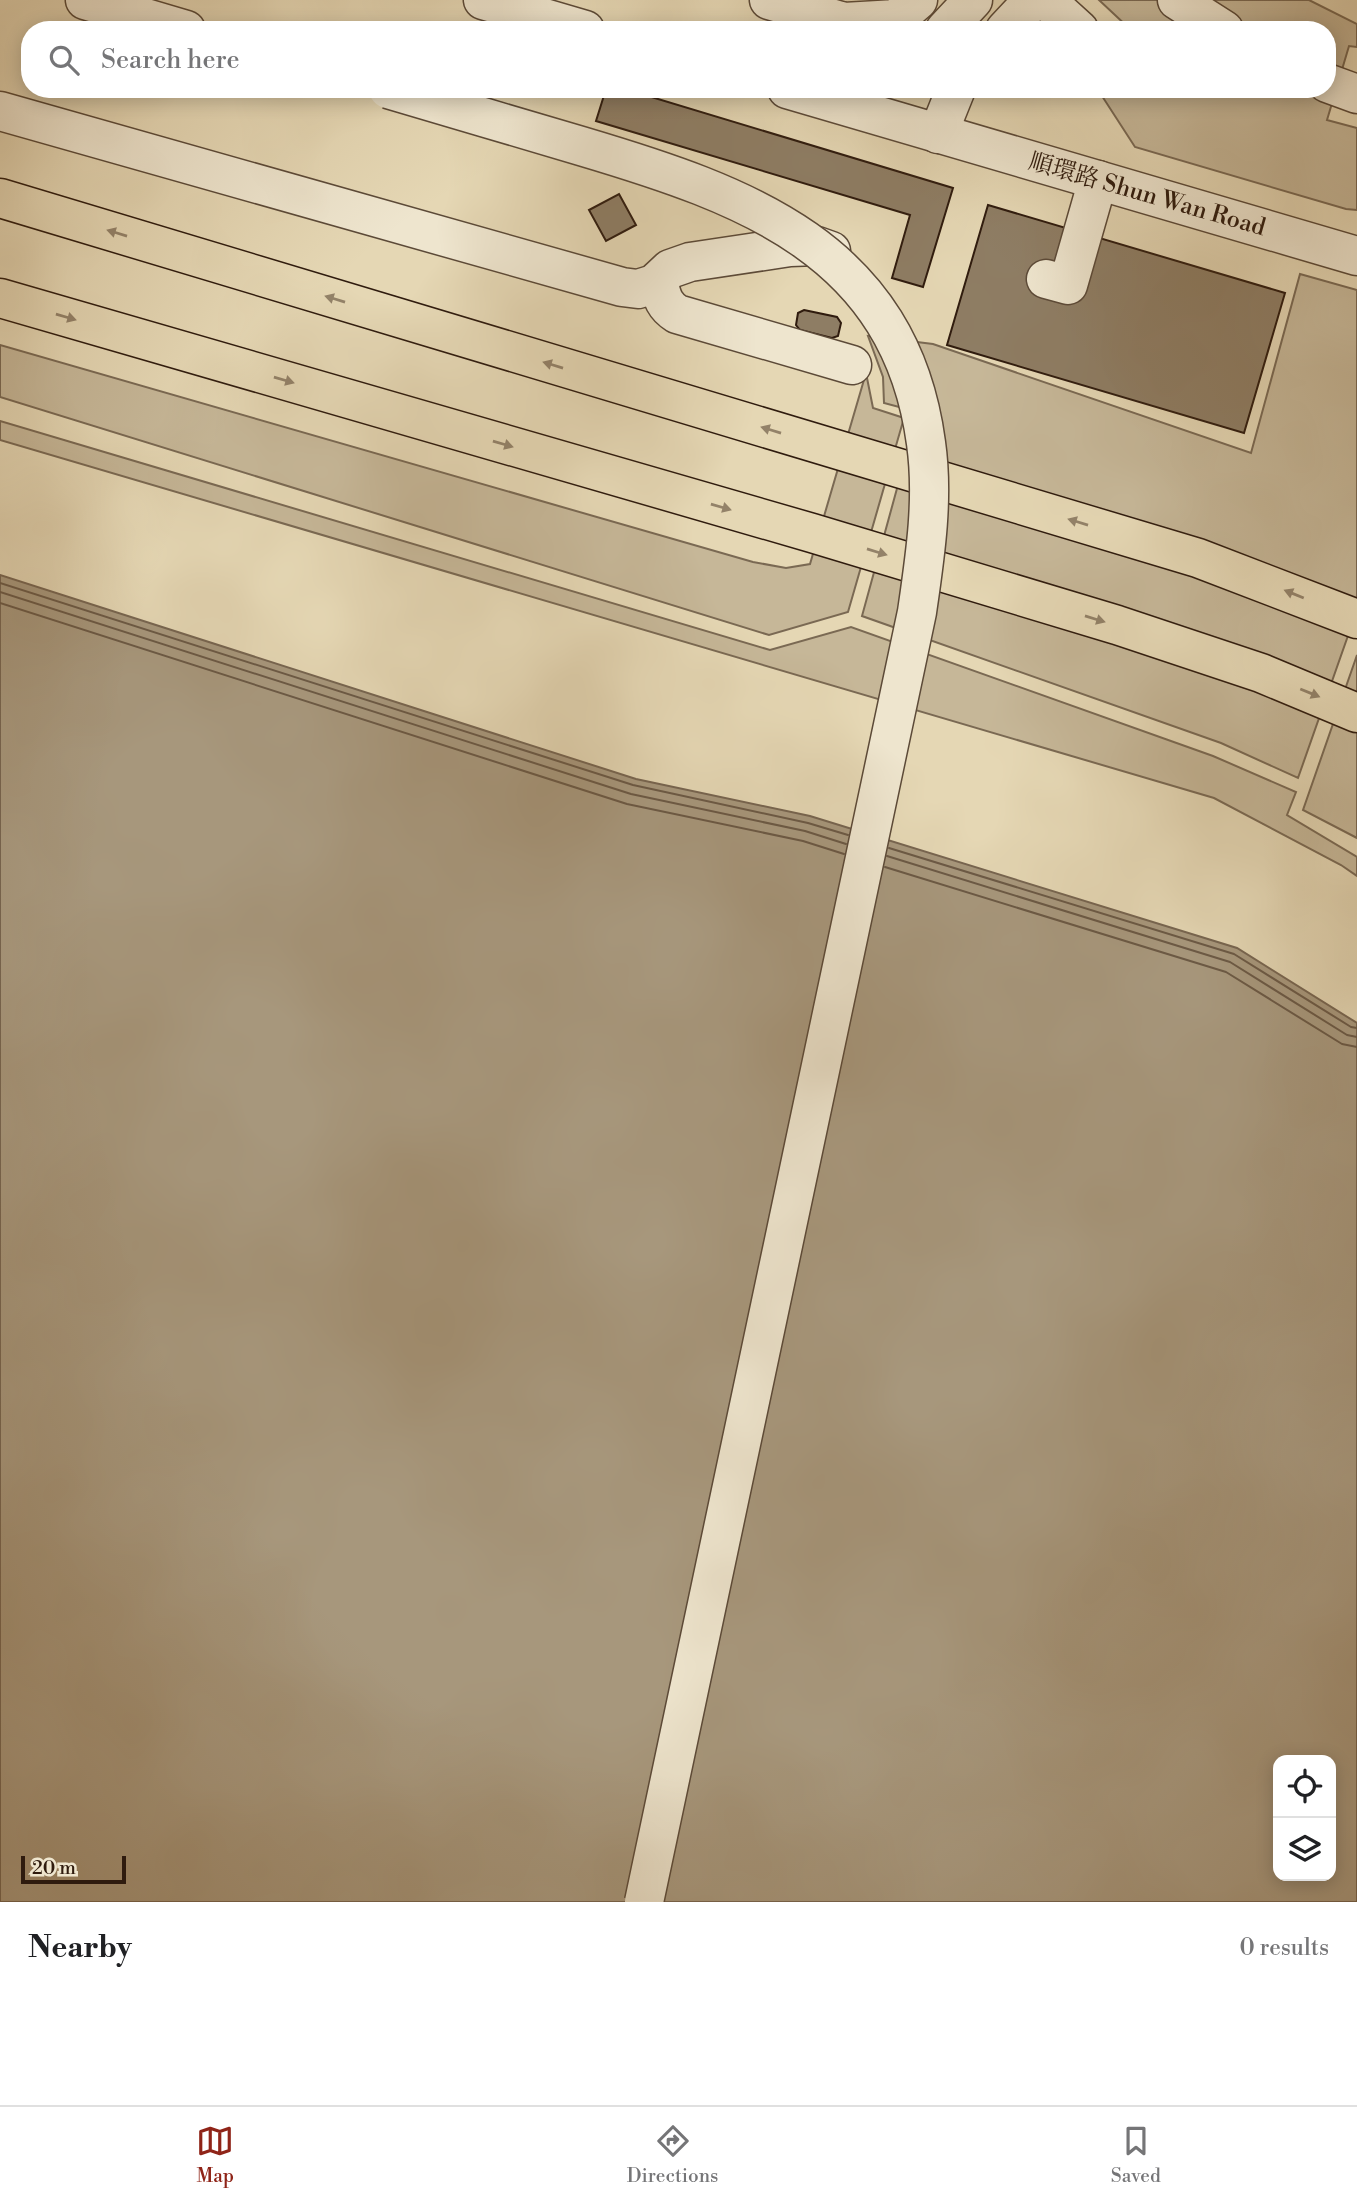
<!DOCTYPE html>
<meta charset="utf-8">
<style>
:root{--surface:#fff;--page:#f2f2f2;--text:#202124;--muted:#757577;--line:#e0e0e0;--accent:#8f2418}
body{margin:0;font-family:"Libre Bodoni","Noto Serif TC",serif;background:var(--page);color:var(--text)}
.controls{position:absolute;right:21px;bottom:21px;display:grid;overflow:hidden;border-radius:14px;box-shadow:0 4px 18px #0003}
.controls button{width:63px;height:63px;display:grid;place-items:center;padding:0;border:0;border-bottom:2px solid var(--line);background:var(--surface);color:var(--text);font:35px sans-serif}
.scale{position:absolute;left:21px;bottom:18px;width:105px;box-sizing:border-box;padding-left:7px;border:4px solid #2f1b0e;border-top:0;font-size:19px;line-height:24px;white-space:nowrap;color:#2f1b0e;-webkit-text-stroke:5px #eee5ce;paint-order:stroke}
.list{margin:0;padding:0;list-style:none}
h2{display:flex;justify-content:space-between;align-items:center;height:91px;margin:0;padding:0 28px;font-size:30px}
h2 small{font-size:23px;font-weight:400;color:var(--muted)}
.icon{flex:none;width:38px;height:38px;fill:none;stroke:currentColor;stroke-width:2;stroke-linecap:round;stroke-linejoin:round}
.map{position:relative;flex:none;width:1357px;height:1902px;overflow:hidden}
.search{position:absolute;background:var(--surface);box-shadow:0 4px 18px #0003;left:21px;right:21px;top:21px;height:77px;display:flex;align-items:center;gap:18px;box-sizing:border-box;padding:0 24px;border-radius:28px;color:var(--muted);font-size:26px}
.sheet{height:203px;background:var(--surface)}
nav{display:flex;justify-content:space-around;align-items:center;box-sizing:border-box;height:98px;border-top:2px solid var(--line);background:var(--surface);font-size:19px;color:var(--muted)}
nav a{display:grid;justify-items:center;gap:4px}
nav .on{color:var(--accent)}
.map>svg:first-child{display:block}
.green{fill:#c6b798;stroke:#7a6953;stroke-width:2}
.water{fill:#a7977c;stroke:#776550;stroke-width:2;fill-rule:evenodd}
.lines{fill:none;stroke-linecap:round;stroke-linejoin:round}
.shore{stroke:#6b5945;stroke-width:2}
.building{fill:#8e7d64;stroke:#2f1b0e;stroke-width:2}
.minor-casing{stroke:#5c4a38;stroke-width:41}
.highway-casing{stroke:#2f1b0e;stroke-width:41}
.minor{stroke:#eee5ce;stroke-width:38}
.highway{stroke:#e5d7b4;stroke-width:38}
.minor-bridge-casing{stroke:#5c4a38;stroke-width:41;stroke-linecap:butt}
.minor-bridge{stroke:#eee5ce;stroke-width:38}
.oneway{fill:#938269}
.labels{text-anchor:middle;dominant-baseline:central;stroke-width:5;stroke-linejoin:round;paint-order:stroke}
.street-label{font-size:24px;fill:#2f1b0e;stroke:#eee5ce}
</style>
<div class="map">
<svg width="1357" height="1902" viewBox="0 0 1357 1902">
<rect width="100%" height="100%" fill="#e5d7b4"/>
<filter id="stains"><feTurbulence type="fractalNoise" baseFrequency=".00286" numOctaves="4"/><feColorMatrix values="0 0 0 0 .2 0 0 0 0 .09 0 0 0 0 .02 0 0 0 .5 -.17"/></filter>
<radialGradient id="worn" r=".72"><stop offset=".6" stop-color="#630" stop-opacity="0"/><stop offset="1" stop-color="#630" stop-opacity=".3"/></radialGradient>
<g class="green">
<polygon points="1099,0 1309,0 1357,24 1357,47 1349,46 1327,120 1357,128 1357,210 1346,209 1135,147 1102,96 1109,89 1327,89 1327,30 1131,30"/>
<polygon points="1300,274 1357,290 1357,610 1298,778 1221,743 862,616 918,412 884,403 883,377 868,336 933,344 1251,453"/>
<polygon points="0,345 753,562 786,568 810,564 866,373 873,408 904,418 848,612 769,635 0,397"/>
<polygon points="0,421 770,650 851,627 1213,756 1296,792 1287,815 1357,857 1357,876 1341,865 1214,798 0,440"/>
<polygon points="1357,655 1357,838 1303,810"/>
</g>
<path class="water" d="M0 575 636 779 810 816 1237 948 1357 1023V1902H0ZM1278 1760H1331V1876H1278Z"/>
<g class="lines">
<g class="shore">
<polyline points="0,583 633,785 808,823 848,835"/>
<polyline points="0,592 631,794 805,831 846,844"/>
<polyline points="0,603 627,804 803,841 844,854"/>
<polyline points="889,848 1234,954 1351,1027 1357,1028"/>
<polyline points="887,856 1230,962 1347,1035 1357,1037"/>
<polyline points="885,867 1226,972 1342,1044 1357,1047"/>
</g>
</g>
<g class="building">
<polygon points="606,89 625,89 953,188 923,287 892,278 910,215 596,121"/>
<polygon points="619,194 636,225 606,241 589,210"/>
<polygon points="988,205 1285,293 1244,433 947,345"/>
<polygon points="804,310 837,317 841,323 838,336 832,338 800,330 796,325 798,313"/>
</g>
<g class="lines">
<g class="minor-casing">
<g id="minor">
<polyline points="85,0 186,30"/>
<polyline points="483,0 585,30"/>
<polyline points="769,0 844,22 896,19 918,0"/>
<polyline points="1046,0 1079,30"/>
<polyline points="1177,0 1224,30"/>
<polyline points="945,30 973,0"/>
<polyline points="1005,30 1033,0"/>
<polyline points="1327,83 1357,94"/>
<polyline points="787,89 1357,256"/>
<polyline points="0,111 622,287 638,289 654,284 670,269 690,262 790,247 817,246 831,251"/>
<polyline points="938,134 956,89"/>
<polyline points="1046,279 1068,285 1098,180"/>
<path d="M658 281C662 296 663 305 677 314L852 365"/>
</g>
</g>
<g class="highway-casing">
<g id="highway">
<polyline points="0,198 1198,558 1357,619"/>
<polyline points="0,298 812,533 1117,625 1261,673 1357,713"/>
</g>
</g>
<use href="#minor" class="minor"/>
<use href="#highway" class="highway"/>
<g class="minor-bridge-casing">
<path id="minor-bridge" d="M388 89C452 108 517 127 581 146 746 195 900 249 926 443 934 499 925 557 917 612L644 1902"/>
</g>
<use href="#minor-bridge" class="minor-bridge"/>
</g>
<defs><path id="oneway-solid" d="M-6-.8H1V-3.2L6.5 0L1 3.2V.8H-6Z" transform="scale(1.75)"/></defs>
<g class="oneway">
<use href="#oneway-solid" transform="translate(117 233) rotate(-163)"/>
<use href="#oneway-solid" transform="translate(335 299) rotate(-163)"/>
<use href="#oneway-solid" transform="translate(66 317) rotate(16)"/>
<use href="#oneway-solid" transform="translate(553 365) rotate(-163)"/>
<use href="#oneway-solid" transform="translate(284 380) rotate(16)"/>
<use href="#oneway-solid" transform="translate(771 430) rotate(-163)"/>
<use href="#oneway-solid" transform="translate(503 444) rotate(16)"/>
<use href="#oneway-solid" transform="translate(721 507) rotate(16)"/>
<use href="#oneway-solid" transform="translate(1078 522) rotate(-163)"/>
<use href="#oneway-solid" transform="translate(877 552) rotate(17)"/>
<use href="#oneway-solid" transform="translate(1294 594) rotate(-158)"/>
<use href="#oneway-solid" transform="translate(1095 619) rotate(17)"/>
<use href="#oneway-solid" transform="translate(1310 693) rotate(22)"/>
</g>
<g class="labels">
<g class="street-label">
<text transform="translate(1147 195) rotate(16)">順環路 Shun Wan Road</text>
</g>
</g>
<rect width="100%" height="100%" filter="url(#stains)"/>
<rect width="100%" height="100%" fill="url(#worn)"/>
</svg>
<div class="controls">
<button><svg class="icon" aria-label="locate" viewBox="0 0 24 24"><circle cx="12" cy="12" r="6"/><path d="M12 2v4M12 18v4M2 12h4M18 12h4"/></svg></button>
<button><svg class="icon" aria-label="layers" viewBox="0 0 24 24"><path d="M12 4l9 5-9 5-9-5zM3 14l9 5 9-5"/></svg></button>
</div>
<div class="scale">20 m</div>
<div class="search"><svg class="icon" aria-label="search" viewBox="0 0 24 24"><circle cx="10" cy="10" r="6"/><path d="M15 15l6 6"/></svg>Search here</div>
</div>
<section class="sheet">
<h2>Nearby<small>0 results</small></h2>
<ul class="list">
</ul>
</section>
<nav>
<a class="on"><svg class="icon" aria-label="map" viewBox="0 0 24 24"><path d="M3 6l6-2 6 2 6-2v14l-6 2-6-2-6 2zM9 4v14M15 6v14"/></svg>Map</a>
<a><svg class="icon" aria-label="directions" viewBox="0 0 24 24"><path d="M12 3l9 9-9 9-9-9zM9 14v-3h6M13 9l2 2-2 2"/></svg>Directions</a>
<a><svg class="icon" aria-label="saved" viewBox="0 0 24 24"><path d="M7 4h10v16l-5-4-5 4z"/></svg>Saved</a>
</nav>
